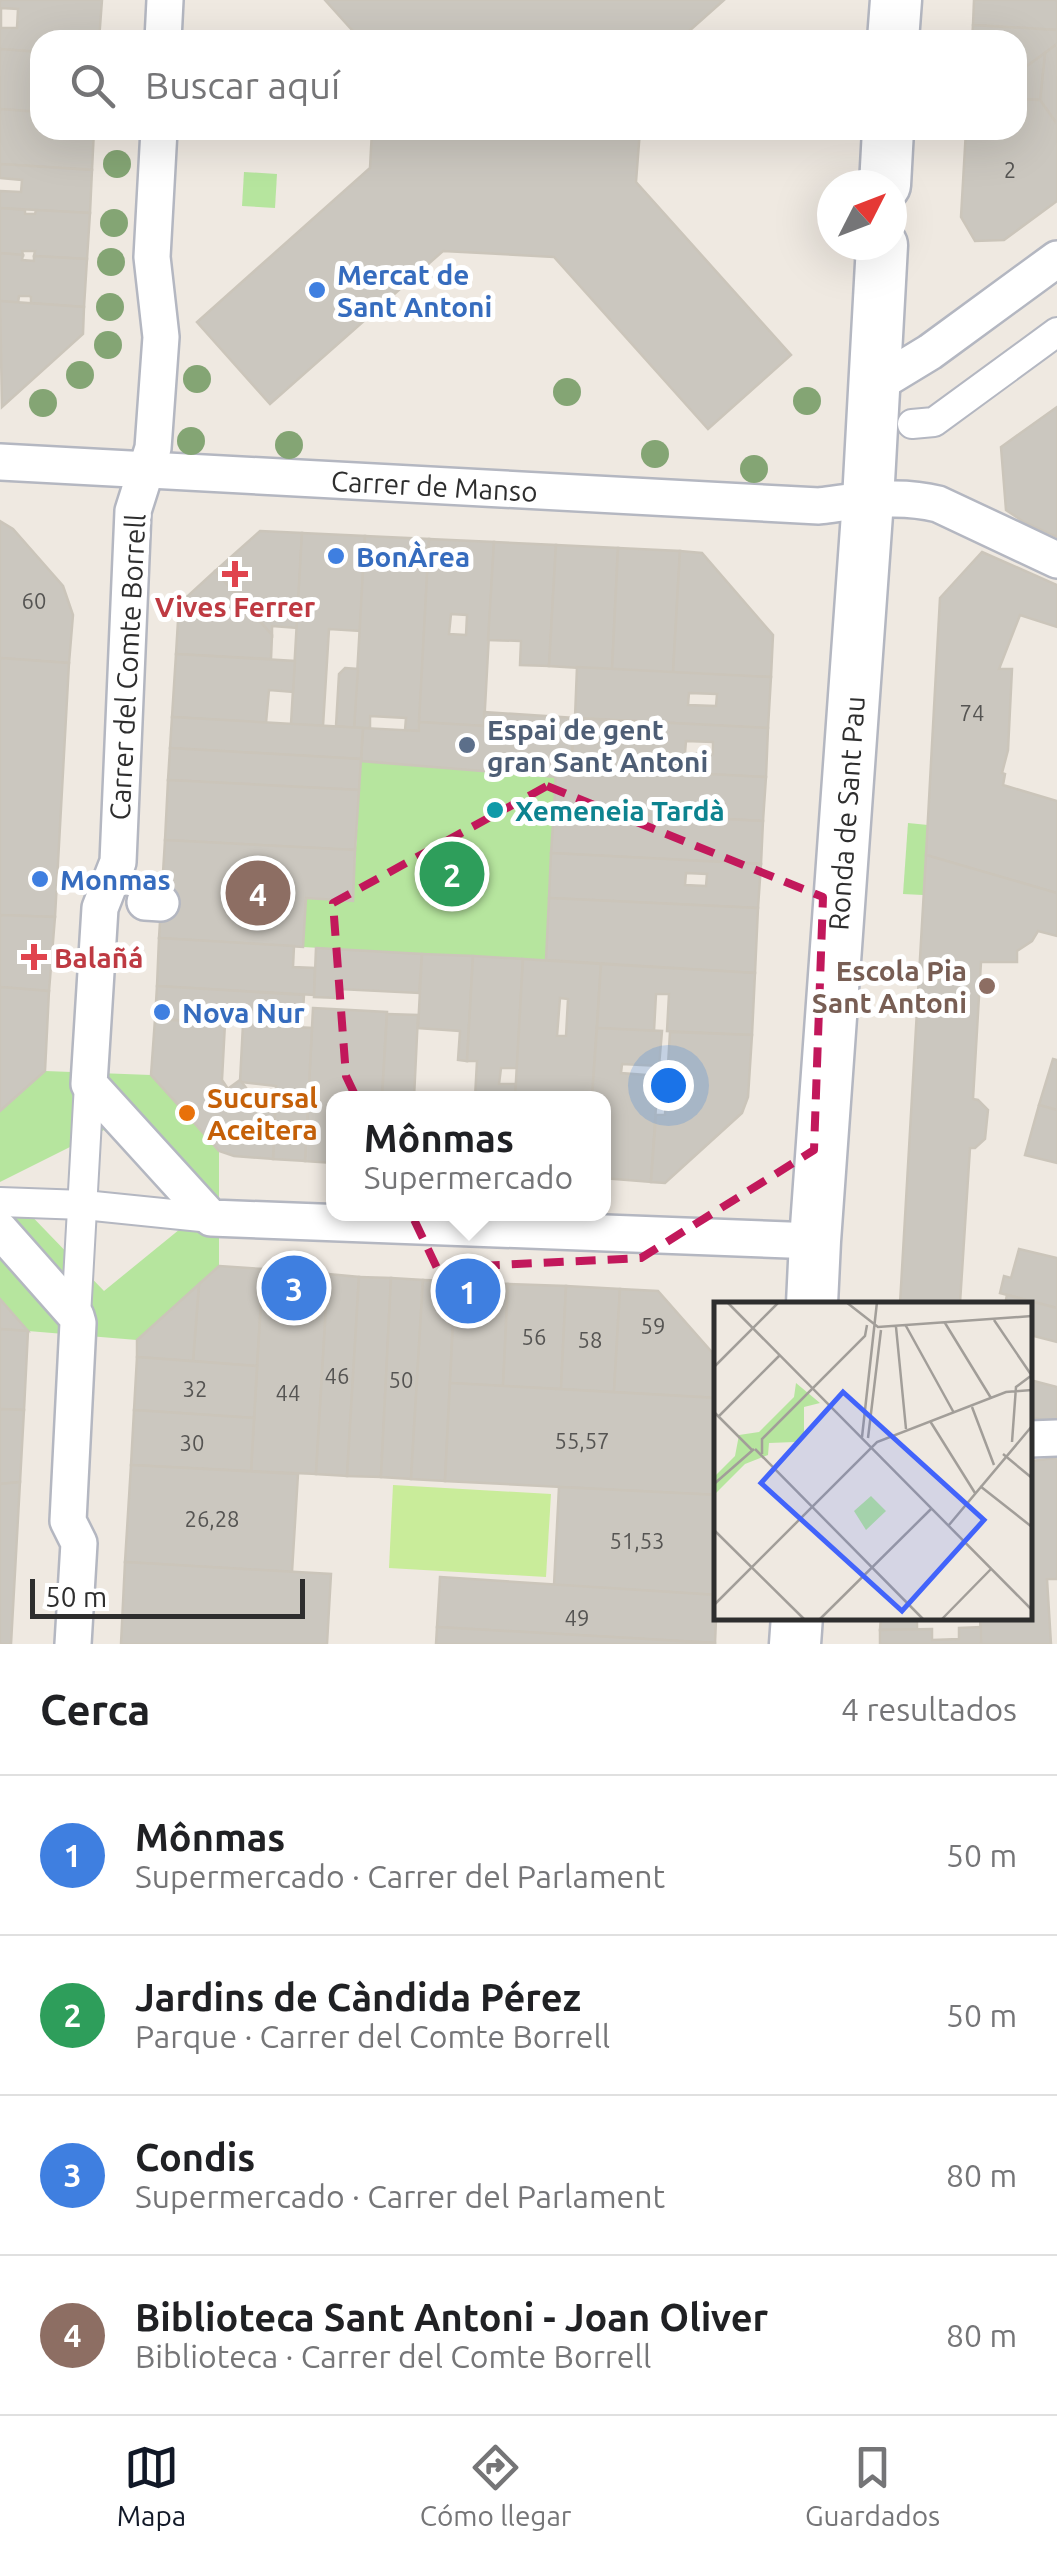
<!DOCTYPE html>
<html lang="es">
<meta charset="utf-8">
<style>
:root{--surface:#fff;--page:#f6f6f6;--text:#202124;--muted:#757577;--line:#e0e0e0;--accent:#111827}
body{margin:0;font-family:Ubuntu,sans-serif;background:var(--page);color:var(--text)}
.compass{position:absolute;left:817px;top:170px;width:90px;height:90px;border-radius:50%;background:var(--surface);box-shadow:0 10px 40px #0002;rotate:48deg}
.scale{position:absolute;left:30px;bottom:25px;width:275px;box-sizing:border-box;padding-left:10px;border:5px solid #2e2e2e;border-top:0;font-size:28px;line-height:35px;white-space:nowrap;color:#2e2e2e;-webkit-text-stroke:8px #fff;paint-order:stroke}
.you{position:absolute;left:668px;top:1085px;width:35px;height:35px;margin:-25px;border:8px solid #fff;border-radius:50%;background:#1a73e8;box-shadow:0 0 0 15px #1a73e833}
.badge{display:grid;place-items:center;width:65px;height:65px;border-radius:50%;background:var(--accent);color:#fff;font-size:32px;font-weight:700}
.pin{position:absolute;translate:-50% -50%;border:5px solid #fff;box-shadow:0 2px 10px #0006}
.popup{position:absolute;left:326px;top:1091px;width:285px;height:130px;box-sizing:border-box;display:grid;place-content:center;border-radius:20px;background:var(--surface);filter:drop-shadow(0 2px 8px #0005);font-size:32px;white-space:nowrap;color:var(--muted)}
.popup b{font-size:38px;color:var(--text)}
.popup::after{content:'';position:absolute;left:50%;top:100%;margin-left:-20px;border:20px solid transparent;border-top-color:var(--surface)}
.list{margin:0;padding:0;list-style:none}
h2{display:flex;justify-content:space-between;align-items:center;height:130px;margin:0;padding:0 40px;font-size:42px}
h2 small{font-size:32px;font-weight:400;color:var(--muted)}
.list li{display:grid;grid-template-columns:65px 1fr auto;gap:30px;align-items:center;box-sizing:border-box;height:160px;padding:0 40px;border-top:2px solid var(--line)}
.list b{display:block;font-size:38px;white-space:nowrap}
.list p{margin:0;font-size:32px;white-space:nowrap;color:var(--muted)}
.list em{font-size:32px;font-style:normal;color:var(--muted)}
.icon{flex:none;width:55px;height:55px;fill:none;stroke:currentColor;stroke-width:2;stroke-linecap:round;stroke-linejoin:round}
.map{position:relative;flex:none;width:1057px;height:1644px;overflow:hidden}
.search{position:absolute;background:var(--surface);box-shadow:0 10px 40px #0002;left:30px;right:30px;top:30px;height:110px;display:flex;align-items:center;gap:25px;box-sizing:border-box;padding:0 35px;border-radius:30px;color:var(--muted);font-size:38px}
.sheet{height:770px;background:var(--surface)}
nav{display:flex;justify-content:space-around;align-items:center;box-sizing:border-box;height:140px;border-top:2px solid var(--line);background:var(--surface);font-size:28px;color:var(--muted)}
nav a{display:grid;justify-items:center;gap:5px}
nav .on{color:var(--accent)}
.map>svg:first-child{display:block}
.green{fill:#b6e59e}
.pitch{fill:#c9ec9a}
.building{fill:#cbc7bf;stroke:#cbc5ba;stroke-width:2.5;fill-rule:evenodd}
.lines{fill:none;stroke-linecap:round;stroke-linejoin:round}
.pedestrian-casing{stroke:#b4b7c1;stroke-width:32}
.minor-casing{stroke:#b4b7c1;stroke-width:40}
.secondary-casing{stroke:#b4b7c1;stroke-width:55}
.pedestrian{stroke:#fff;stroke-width:28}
.minor{stroke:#fff;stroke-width:35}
.secondary{stroke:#fff;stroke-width:50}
.tree{fill:#84a574}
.marked{fill:none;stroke:#c2185b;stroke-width:8;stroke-dasharray:20 12;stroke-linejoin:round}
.shop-dot{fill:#3f7fe0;stroke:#fff;stroke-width:4}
.health-dot{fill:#e0444e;stroke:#fff;stroke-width:4}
.service-dot{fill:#5c6f8a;stroke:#fff;stroke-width:4}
.culture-dot{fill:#0f9aa8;stroke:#fff;stroke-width:4}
.education-dot{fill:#8d6e63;stroke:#fff;stroke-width:4}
.food-dot{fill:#e8710a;stroke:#fff;stroke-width:4}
.labels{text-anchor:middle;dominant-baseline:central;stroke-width:10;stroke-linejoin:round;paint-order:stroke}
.number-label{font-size:22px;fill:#555452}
.shop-label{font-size:28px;font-weight:bold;fill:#366cbe;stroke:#fff;text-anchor:start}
.street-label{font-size:28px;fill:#2e2e2e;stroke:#fff}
.health-label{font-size:28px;font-weight:bold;fill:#be3a42;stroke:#fff}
.service-label{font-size:28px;font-weight:bold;fill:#4e5e75;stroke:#fff;text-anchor:start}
.culture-label{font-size:28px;font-weight:bold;fill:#0d838f;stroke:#fff;text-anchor:start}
.education-label{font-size:28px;font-weight:bold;fill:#785e54;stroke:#fff;text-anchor:end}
.food-label{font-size:28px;font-weight:bold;fill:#c56008;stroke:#fff;text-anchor:start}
.inset-road{fill:none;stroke:#a29e99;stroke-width:2.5}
.view{fill:#4264fb;fill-opacity:0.15;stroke:#4264fb;stroke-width:5}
.inset-edge{fill:none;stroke:#2e2e2e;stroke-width:5}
</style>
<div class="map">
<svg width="1057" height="1644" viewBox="0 0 1057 1644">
<rect width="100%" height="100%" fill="#efe9e1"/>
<g class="green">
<polygon points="244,172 277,174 275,208 242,206"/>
<polygon points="361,761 556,777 546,961 303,947 306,898 353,900"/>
<polygon points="908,823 928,825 923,895 903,894"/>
<polygon points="45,1071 151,1075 219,1151 219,1266 137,1340 28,1331 0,1299 0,1217 19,1203 104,1291 196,1216 104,1130 0,1182 0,1111"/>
</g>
<polygon class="pitch" points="393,1485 551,1494 546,1577 389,1568"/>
<g class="building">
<path d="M0 0H102L99 40H40V52L0 49ZM1 8 18 9 17 28H1Z"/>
<polygon points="325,0 724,0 679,40 361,40"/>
<polygon points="974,0 1057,0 1057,30 973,25"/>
<polygon points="973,25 1057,30 1057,44 1018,73 1017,40 972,40"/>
<polygon points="1057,44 1057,124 1040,100 1045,53"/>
<polygon points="0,49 40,52 40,112 0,109"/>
<polygon points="1045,53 1040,100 1017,99 1017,73"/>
<polygon points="1017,99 1040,100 1057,124 1057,201 1004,240 975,241 961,217 966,130 1017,130"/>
<polygon points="0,109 40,112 40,130 94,130 92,170 0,164"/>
<polygon points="372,130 640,130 636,182 791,355 708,429 554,257 443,251 270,404 197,322 370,168"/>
<polygon points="0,164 92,170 90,213 0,208 0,191 21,192 22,180 0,178"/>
<polygon points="0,208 25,210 25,214 35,214 36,210 90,213 87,259 34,256 35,251 22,251 23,255 0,253"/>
<polygon points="0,253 23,255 22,260 34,261 34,256 87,259 84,307 31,303 31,297 29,296 19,296 18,303 0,301"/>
<polygon points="0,301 84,307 83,334 2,407"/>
<polygon points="1057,407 1057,537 1024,522 1006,510 1001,447"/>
<polygon points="0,521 13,529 63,586 73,615 69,663 0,658"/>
<polygon points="260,531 302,533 297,628 272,626 272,635 215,571"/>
<polygon points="302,533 365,536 360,631 329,629 323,726 291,724"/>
<polygon points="365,536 429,539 419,731 405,730 406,718 370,716 370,728 354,728"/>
<path d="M429 539 494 542 484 726 419 722ZM451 614 467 615 466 635 449 634Z"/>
<polygon points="494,542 556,545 549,666 520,665 521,641 488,640"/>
<polygon points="556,545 618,548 612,670 549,666"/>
<polygon points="618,548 680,551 673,673 612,670"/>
<polygon points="680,551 702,553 773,635 771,677 673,673"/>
<polygon points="982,552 1057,585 1057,627 1020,615 999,669 1012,669 1008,750 1002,773 1005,774 1003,785 1057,801 1057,893 926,855 940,598"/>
<polygon points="215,571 272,635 271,659 176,654 179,604"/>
<polygon points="176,654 295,661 293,692 269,690 266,723 172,717"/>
<polygon points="0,658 69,663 55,917 0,915"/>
<path d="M577 667 771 677 768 728 575 718ZM689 693 717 694 716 706 688 705Z"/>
<polygon points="345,668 358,669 354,728 336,726 339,674"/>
<polygon points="484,712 575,718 571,767 556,766 556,777 361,761 363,728 419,731 419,722 484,726"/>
<polygon points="172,717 363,728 361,759 170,748"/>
<path d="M575 718 768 728 766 777 571 767ZM686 741 713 742V754L685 753Z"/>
<polygon points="170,748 361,759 359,790 168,780"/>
<polygon points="556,766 766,777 763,821 554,810"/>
<polygon points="168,780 359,790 355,850 165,840"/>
<polygon points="554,810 763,821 761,864 551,853"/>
<polygon points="165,840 355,850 353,901 306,898 303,947 159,938"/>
<path d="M551 853 761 864 758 908 549 898ZM686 873 707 874 706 886 685 885Z"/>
<polygon points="926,855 1057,893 1057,936 1038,931 1032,941 1017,951 1017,962 981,962 973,1099 978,1100 988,1110 985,1139 975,1148 970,1148 960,1303 971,1304 900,1304"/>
<polygon points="549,898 758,908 755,973 546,960"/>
<polygon points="0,915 55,917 49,991 0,987"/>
<polygon points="159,938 294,946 293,967 315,968 314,995 157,986"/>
<polygon points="316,948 422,954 419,993 339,989 339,998 314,997"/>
<polygon points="422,954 473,956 467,1061 458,1060 460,1031 418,1028"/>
<polygon points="473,956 523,959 517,1068 501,1068 499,1084 516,1084 515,1098 475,1098 477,1061 467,1061"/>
<path d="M523 959 601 964 592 1098H515ZM560 998 568 999 566 1036H557Z"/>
<polygon points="601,964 755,973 752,1035 667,1031 669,994 656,994 654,1031 597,1028"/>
<polygon points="157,986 304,995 302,1027 155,1019"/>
<polygon points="0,987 49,991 45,1071 0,1111"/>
<polygon points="313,1008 387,1012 382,1098 333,1098 333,1163 305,1161"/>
<polygon points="387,1014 418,1015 414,1098 382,1098"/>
<polygon points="155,1019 225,1023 222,1080 228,1089 189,1117 151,1075"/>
<polygon points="243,1024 312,1028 305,1161 273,1159 276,1086 240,1082"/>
<polygon points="597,1028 662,1031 659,1066 622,1064 621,1073 658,1076 651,1182 603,1178 603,1098 592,1098"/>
<polygon points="670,1032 752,1035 748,1097 742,1113 665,1183 651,1182 656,1115 665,1115"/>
<polygon points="1053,1059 1057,1060 1057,1110 1039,1105"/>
<polygon points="240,1080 250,1093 276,1094 273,1159 234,1156 219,1151 189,1117"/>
<polygon points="1039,1105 1057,1110 1057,1163 1025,1155"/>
<polygon points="1019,1249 1057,1258 1057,1308 1000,1293 1004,1276 1011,1278"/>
<polygon points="219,1266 263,1269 257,1366 193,1361 199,1284"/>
<polygon points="263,1269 328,1274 316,1474 251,1471"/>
<polygon points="328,1274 359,1277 347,1476 316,1474"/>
<polygon points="359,1277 391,1278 381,1477 347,1476"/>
<polygon points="391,1278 423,1280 411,1479 381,1477"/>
<polygon points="423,1280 455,1281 445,1481 411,1479"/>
<polygon points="455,1281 508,1284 503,1386 450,1383"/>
<polygon points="199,1284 193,1361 137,1357 137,1340"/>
<polygon points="508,1284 566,1286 561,1389 503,1386"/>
<polygon points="566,1286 620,1289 614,1392 561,1389"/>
<polygon points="620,1289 658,1291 717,1358 717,1398 614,1392"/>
<polygon points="1007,1295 1057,1308 1057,1342 1030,1335 1030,1304 1005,1304"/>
<polygon points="0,1299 28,1331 0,1329"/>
<polygon points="0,1329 28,1331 24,1410 0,1409"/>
<polygon points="137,1357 257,1366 254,1418 134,1410"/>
<polygon points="1030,1380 1057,1387 1057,1423 1030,1417"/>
<polygon points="450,1383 717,1398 717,1495 445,1481"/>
<polygon points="0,1409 24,1410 20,1482 0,1484"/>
<polygon points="134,1410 254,1418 251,1471 131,1465"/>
<polygon points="1057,1458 1057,1579 1047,1579 1051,1644 981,1644 980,1616 1030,1616 1030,1461"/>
<polygon points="131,1465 298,1474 292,1572 125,1562"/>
<polygon points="20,1482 11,1644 0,1644 0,1484"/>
<polygon points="559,1487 717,1495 717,1595 554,1585"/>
<polygon points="125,1562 331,1574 327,1644 121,1644"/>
<polygon points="440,1577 717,1595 715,1643 437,1627"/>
<polygon points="881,1616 917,1616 917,1629 880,1630"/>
<polygon points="437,1627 715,1643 715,1644 436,1644"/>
<polygon points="981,1627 981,1644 880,1644 880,1630 932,1629 932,1640 959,1639 959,1628"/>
</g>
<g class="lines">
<g class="pedestrian-casing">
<g id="pedestrian">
<polyline points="912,424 934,422 1057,332"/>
<polyline points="0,1202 84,1205 211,1218"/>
<polyline points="76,1316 89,1084"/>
</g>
</g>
<g class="minor-casing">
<g id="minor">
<polyline points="163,40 165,0"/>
<polyline points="159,130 152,257 161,337 153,448 133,511 118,862 100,908 89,1084 211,1218 815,1241"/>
<polyline points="874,386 930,352 1057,259"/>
<path id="s1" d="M0 462 819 506C859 501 899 494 938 504L1057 560"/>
<polyline points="145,902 161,903"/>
<polyline points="0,1230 76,1316 78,1323 68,1521 79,1543 73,1644"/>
<polyline points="1030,1439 1057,1438"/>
</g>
</g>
<g class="secondary-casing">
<g id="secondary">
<polyline points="893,40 896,0"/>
<polyline points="885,185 888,130"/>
<path id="s2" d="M812 1304 815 1241 868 500 882 245"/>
<polyline points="795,1644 797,1616"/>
</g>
</g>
<use href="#pedestrian" class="pedestrian"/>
<use href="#minor" class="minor"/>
<use href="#secondary" class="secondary"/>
</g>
<g class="tree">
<circle cx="117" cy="164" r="14"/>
<circle cx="114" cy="223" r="14"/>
<circle cx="111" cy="262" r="14"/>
<circle cx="110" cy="307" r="14"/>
<circle cx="108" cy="345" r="14"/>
<circle cx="80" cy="375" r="14"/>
<circle cx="197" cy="379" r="14"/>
<circle cx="567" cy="392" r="14"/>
<circle cx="807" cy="401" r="14"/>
<circle cx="43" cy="403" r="14"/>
<circle cx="191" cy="441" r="14"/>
<circle cx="289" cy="445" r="14"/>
<circle cx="655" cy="454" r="14"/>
<circle cx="754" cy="469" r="14"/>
</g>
<path class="marked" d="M547 786 823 897 814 1150 641 1258 437 1268 346 1076 333 903Z"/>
<g class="shop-dot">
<circle cx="317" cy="290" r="10"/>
<circle cx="336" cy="556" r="10"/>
<circle cx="40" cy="879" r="10"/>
<circle cx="162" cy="1012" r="10"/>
</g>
<g class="health-dot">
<path d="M230 559h10v10h10v10h-10v10h-10v-10h-10v-10h10z"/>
<path d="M29 942h10v10h10v10h-10v10h-10v-10h-10v-10h10z"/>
</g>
<circle class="service-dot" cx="467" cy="745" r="10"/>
<circle class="culture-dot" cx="495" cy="810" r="10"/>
<circle class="education-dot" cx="987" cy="986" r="10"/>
<circle class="food-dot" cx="187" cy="1113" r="10"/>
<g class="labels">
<g class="number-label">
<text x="1010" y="169">2</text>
<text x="34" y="600">60</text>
<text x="972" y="712">74</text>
<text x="653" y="1325">59</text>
<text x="534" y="1336">56</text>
<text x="590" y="1339">58</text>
<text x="337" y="1375">46</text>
<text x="401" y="1379">50</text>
<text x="195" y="1388">32</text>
<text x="288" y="1392">44</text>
<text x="582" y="1440">55,57</text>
<text x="192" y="1442">30</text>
<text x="212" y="1518">26,28</text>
<text x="637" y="1540">51,53</text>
<text x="577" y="1617">49</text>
</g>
<g class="shop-label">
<text x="337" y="274">Mercat de<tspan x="337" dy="32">Sant Antoni</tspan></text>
<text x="356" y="556">BonÀrea</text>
<text x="60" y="879">Monmas</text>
<text x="182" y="1012">Nova Nur</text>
</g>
<g class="street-label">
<text stroke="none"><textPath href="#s1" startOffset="435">Carrer de Manso</textPath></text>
<text transform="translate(127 667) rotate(-87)">Carrer del Comte Borrell</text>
<text stroke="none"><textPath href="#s2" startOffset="492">Ronda de Sant Pau</textPath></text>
</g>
<g class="health-label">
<text x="235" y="606">Vives Ferrer</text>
<text x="54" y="957" text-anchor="start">Balañá</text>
</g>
<g class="service-label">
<text x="487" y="729">Espai de gent<tspan x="487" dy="32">gran Sant Antoni</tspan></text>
</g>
<g class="culture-label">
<text x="515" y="810">Xemeneia Tardà</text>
</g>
<g class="education-label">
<text x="967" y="970">Escola Pia<tspan x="967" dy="32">Sant Antoni</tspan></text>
</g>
<g class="food-label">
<text x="207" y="1097">Sucursal<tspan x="207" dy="32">Aceitera</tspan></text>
</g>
</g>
<g transform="translate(714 1302)">
<rect width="318" height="318" fill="#efe9e1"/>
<path d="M82 81 106 101 90 105V132L81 140 55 141 54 153 31 162 0 193V175L21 154 25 133 45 130 80 95ZM157 194 172 209 152 228 140 209Z" fill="#b6e59e"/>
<path class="inset-road" d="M13 0 318 308M132 0 164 25 318 14M280 18 318 74M231 21 277 96M192 24 240 111M182 25 192 127M0 65 65 0M258 105 280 163M0 110 38 148M4 115 66 53M216 119 261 191M148 135 163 0M154 136 167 28M298 140 302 85 318 73M41 147 209 317M48 152V137L151 34 153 23M289 152 318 176M0 182 40 147M266 184 318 225M235 223 318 124M0 228 90 317M0 303 163 140 292 90 318 88M106 317 217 207M228 317 277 267"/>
<path class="view" d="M129 90 270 218 188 309 47 181Z"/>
<rect width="318" height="318" class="inset-edge"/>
</g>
</svg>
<svg class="compass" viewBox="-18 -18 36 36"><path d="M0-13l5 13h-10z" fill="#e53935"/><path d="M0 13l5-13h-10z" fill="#757577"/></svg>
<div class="scale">50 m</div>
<div class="you"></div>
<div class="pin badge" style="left:468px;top:1291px;background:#3f7fe0">1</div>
<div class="popup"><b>Mônmas</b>Supermercado</div>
<div class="pin badge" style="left:452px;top:874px;background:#2e9e5b">2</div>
<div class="pin badge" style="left:294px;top:1288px;background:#3f7fe0">3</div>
<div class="pin badge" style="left:258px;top:893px;background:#8d6e63">4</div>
<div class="search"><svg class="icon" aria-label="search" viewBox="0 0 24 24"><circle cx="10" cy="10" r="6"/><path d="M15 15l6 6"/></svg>Buscar aquí</div>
</div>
<section class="sheet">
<h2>Cerca<small>4 resultados</small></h2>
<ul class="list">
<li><span class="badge" style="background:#3f7fe0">1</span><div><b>Mônmas</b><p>Supermercado · Carrer del Parlament</p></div><em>50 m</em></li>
<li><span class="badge" style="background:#2e9e5b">2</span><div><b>Jardins de Càndida Pérez</b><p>Parque · Carrer del Comte Borrell</p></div><em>50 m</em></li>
<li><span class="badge" style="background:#3f7fe0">3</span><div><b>Condis</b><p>Supermercado · Carrer del Parlament</p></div><em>80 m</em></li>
<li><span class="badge" style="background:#8d6e63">4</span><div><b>Biblioteca Sant Antoni - Joan Oliver</b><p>Biblioteca · Carrer del Comte Borrell</p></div><em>80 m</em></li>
</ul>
</section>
<nav>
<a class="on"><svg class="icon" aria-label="map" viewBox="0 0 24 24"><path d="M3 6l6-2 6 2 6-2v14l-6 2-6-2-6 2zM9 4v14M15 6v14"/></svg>Mapa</a>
<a><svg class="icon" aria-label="directions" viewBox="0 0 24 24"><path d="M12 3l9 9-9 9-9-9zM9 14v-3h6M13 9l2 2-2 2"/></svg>Cómo llegar</a>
<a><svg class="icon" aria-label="saved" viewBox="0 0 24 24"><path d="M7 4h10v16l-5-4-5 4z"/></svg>Guardados</a>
</nav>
